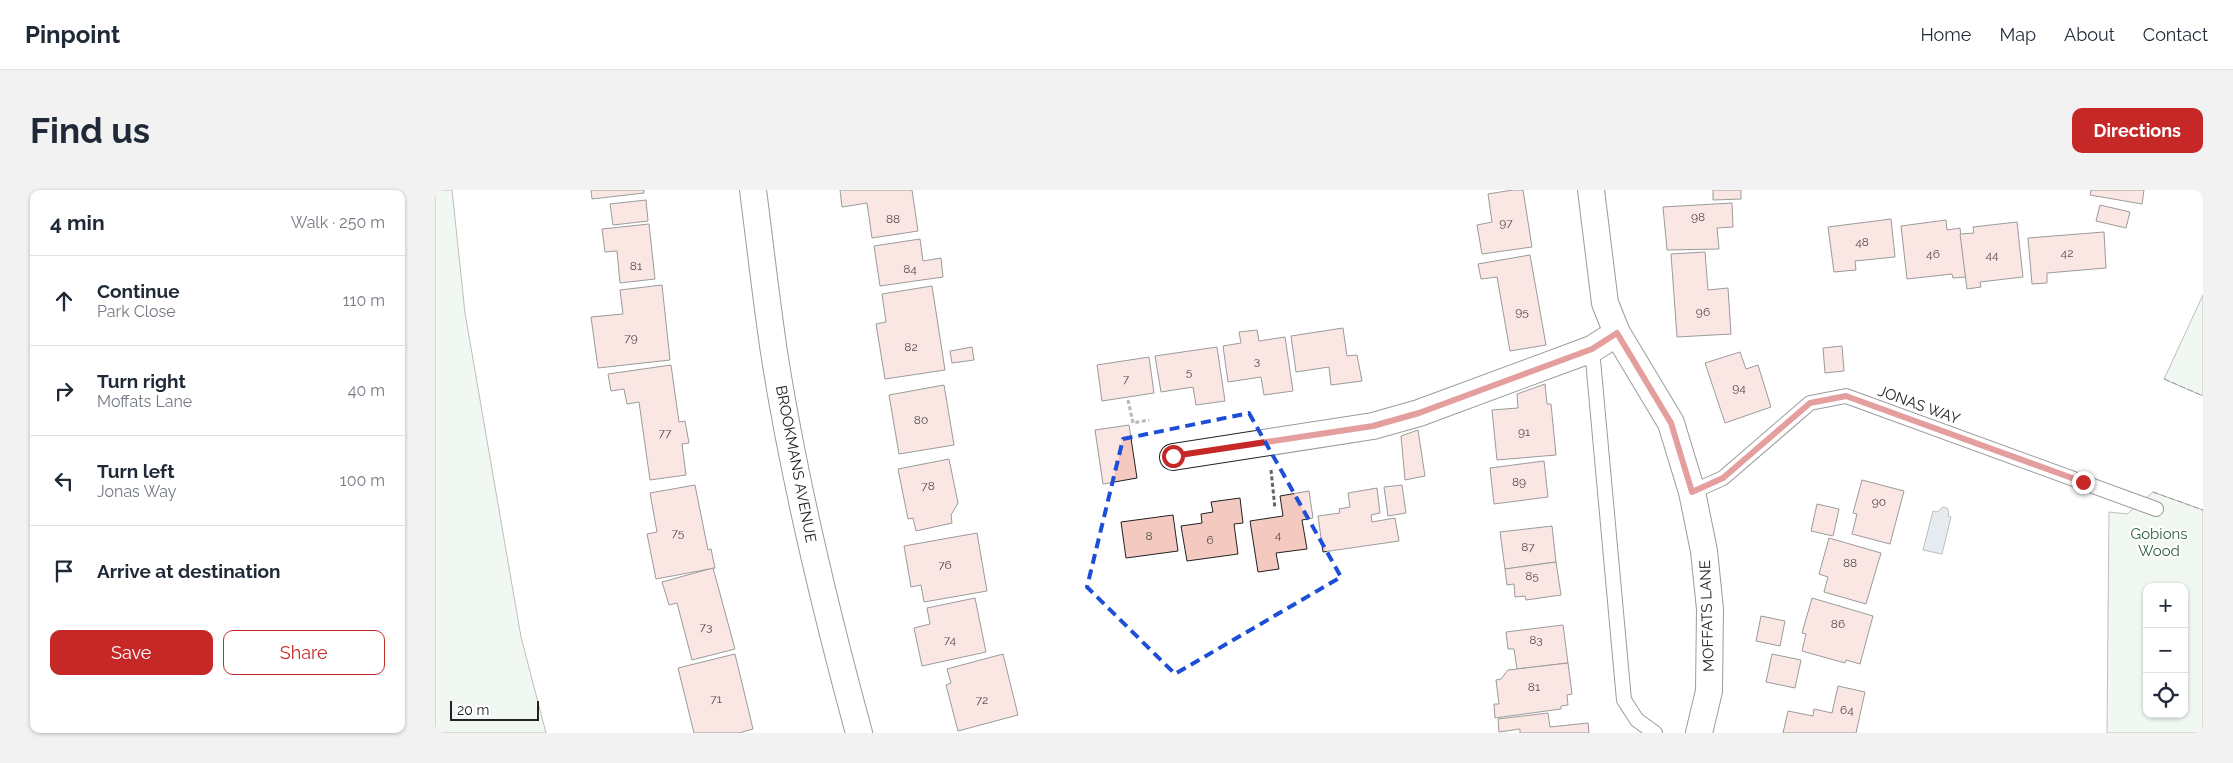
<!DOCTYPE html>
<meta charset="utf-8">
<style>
:root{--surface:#fff;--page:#f2f2f3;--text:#1f2937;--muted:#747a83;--line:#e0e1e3;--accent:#c62828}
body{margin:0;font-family:Raleway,sans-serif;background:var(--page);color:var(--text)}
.controls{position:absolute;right:15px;bottom:15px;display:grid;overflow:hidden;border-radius:10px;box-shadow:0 1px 4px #0004}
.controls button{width:45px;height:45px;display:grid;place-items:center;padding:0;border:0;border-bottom:1px solid var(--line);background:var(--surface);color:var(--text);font:25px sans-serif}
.scale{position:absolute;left:15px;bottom:12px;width:89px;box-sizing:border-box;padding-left:5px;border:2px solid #222;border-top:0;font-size:14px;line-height:18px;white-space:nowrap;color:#222;-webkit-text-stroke:4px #fff;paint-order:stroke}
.stop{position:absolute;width:15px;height:15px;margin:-11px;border:4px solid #c62828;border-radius:50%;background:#fff}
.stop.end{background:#c62828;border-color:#fff;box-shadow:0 1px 5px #0008}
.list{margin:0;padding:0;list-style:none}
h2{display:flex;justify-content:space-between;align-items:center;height:65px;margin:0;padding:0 20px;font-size:21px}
h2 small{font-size:16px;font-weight:400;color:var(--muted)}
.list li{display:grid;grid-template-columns:32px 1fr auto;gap:15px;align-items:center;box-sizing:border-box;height:90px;padding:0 20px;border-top:1px solid var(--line)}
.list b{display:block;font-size:19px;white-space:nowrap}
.list p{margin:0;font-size:16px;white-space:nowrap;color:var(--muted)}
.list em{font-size:16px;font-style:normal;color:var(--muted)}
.actions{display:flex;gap:10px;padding:15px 20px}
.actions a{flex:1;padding:11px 0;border:1px solid var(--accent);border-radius:10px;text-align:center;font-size:18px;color:var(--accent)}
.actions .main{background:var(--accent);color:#fff}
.icon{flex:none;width:28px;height:28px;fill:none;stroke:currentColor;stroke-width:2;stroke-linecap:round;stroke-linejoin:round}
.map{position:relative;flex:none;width:1768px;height:543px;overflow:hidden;border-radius:10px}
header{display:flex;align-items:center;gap:30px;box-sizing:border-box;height:70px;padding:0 25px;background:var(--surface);border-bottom:1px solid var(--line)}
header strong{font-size:24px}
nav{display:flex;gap:28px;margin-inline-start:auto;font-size:18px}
.intro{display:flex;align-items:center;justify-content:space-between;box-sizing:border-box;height:120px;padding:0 30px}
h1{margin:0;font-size:35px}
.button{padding:12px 22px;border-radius:10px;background:var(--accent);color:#fff;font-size:18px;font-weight:700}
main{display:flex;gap:30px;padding:0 30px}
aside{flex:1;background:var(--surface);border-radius:10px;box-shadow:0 1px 4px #0004}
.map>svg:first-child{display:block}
.green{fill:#e0efe3;stroke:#6f6f6f;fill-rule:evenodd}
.water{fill:#c7d3dd;stroke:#6f6f6f}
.building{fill:#f3c9c0;stroke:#222}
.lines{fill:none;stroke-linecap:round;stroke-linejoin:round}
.lane-casing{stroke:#222;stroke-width:16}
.street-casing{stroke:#222;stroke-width:28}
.path{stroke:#646464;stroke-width:3;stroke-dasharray:4 2.5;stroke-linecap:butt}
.lane{stroke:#fff;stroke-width:14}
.street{stroke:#fff;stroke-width:26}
.fence{stroke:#222;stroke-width:1;stroke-dasharray:6 2.5;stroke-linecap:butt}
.route{stroke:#c62828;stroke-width:6}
.marked{fill:none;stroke:#1d4ed8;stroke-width:4;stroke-dasharray:10 6;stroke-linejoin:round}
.labels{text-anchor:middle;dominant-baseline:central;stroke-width:4;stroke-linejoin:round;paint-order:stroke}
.number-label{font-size:12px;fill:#564c4a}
.street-label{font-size:15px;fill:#222;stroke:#fff}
.park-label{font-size:15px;fill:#2f5e38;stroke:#fff}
</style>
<header>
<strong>Pinpoint</strong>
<nav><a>Home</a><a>Map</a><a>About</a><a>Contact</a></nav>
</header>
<div class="intro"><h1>Find us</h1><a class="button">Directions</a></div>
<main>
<aside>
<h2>4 min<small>Walk · 250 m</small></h2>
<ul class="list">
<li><svg class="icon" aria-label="ahead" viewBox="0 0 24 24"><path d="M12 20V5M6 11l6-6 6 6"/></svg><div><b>Continue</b><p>Park Close</p></div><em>110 m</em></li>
<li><svg class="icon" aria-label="right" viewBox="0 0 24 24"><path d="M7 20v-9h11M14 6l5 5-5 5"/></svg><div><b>Turn right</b><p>Moffats Lane</p></div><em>40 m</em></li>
<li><svg class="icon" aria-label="left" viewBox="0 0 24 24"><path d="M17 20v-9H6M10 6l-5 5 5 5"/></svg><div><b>Turn left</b><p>Jonas Way</p></div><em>100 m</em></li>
<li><svg class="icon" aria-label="arrive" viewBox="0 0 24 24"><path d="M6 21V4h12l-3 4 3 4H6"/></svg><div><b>Arrive at destination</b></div></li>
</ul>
<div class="actions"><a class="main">Save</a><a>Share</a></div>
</aside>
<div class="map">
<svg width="1768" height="543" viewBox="0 0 1768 543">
<rect width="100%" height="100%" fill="#fff"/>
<g class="green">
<polygon points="0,0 17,0 30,123 86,447 111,543 0,543"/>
<polygon points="1768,105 1768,206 1729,189"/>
<path d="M1718 302 1768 320V543H1672L1674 322 1692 324ZM1712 397H1749V524H1712Z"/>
</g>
<polygon class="water" points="1508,317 1512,318 1514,322 1513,326 1516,327 1507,364 1488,360 1498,321 1502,322"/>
<g class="building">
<polygon points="156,0 209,0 209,3 157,9"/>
<polygon points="405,0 477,0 483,41 437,48 432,13 407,17"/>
<polygon points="1078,0 1088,0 1097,57 1047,64 1042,35 1057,32 1053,4"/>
<polygon points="1278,0 1306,0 1306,9 1278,10"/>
<polygon points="1656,0 1709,0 1707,14 1655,5"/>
<polygon points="211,10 213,31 178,35 175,14"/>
<polygon points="1297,13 1298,37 1282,38 1284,59 1232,60 1228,17"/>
<polygon points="1665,15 1695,22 1691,38 1661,31"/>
<polygon points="1456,29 1460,67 1420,71 1421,80 1399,82 1393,37"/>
<polygon points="1511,30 1512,40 1525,38 1531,87 1518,88 1517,84 1472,89 1466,36"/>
<polygon points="1582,32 1588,87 1545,92 1546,97 1532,99 1525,44 1539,43 1538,37"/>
<polygon points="214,34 220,89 185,93 182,61 170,62 167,39"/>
<polygon points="1669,42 1671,78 1612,83 1612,93 1597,94 1593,48"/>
<polygon points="485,49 488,71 506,68 508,87 445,96 439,56"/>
<polygon points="1270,62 1273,100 1293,98 1296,144 1242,147 1236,64"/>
<polygon points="1095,65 1111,155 1075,161 1062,87 1046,89 1043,74"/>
<polygon points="227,95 235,170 163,178 156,127 188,124 185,100"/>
<polygon points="497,96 510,180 450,189 441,134 451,132 447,104"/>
<polygon points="908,138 912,166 922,165 927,191 896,195 894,177 861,182 856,146"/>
<polygon points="822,140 824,151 850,147 858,201 829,205 826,187 793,192 788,156 806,153 804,142"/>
<polygon points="1407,156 1409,181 1390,183 1388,158"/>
<polygon points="537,157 539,170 517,173 515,161"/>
<polygon points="782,157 790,211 761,215 758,197 726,202 720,166"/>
<polygon points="1305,162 1311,179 1323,175 1336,217 1290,233 1270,173"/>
<polygon points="714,167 719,203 667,211 662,175"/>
<polygon points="236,175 244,232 250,231 254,253 247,254 251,285 215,290 204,212 192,214 189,199 176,201 173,184"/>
<polygon points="1110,194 1112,214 1116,214 1121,265 1062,270 1057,220 1083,218 1082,204"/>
<polygon points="509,195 519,255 464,264 454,205"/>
<polygon points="694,235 702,288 668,294 660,240"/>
<polygon points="983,240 990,286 970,290 966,246"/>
<polygon points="514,269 523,313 516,325 517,333 481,341 478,328 473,329 463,279"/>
<polygon points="1109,271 1113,307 1059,314 1055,278"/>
<polygon points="1427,290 1469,301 1455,354 1417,344 1422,324 1418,323"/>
<polygon points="260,295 273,360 276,359 280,378 221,389 212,344 222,342 215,303"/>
<polygon points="967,295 971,323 953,326 949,297"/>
<polygon points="942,298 945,323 936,325 937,332 960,328 964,351 888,362 883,326 905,323 904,319 915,317 913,303"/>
<polygon points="874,301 878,328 867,330 872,359 841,363 844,379 823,382 815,331 848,326 845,306"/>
<polygon points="805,308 808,333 799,334 803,364 752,371 746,336 767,333 766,324 778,322 776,312"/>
<polygon points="1382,314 1404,319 1398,346 1376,341"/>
<polygon points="738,325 743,361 691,368 686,332"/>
<polygon points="1117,336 1121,372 1070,379 1065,342"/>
<polygon points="542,343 552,401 489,412 486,395 476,397 469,356"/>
<polygon points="1394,348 1446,363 1431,414 1389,402 1393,387 1384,384"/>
<polygon points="1121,372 1126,405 1091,410 1090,406 1080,407 1079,394 1072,395 1070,379"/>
<polygon points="278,378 300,459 257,470 242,413 234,415 227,392"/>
<polygon points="540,408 551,462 487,476 479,438 495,434 492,418"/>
<polygon points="1377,408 1438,426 1425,474 1411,470 1410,473 1367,461 1371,444 1367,443"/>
<polygon points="1326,426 1350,431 1345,456 1321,451"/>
<polygon points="1128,435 1133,473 1082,479 1079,459 1073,459 1071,442"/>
<polygon points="300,464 318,539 304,543 259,543 243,478"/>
<polygon points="568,464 583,525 523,541 511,495 516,493 512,479"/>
<polygon points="1337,464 1366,470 1360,498 1331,492"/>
<polygon points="1133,473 1137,504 1132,505 1133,515 1126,516 1126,519 1060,528 1059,514 1064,514 1061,490 1066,489 1073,480"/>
<polygon points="1403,496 1430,502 1421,543 1348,543 1353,521 1378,526 1379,519 1397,523"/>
<polygon points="1113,523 1115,537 1153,533 1154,543 1085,543 1085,539 1064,542 1063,529"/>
</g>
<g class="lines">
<g class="lane-casing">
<g id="lane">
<polyline points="1157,159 1189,510 1202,530 1220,543"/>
<polyline points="1257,302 1288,288 1375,213 1411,206 1721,319"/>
</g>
</g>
<g class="street-casing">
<g id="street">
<path d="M318 0C325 54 331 108 339 162 359 291 390 418 424 543"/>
<polyline points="1156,0 1170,113 1182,143 1236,233 1257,302 1269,361 1275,419 1274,501 1264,543"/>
<polyline points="738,267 938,236 984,223 1157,159 1182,143"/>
</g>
</g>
<g class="path">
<polyline points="693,210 698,233 714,230"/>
<polyline points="836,280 840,319"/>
</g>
<use href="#lane" class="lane"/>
<use href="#street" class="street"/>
<g class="fence">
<polyline points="1729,189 1768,206"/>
<polyline points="1718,302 1768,320"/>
</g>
</g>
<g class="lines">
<polyline class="route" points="738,266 938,236 984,223 1157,159 1182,143 1236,233 1257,302 1288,288 1375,213 1411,206 1648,292"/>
</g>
<path d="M0 0H1768V543H0ZM814 223 906 387 740 484 652 397 688 249Z" fill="#fff" fill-opacity=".55" fill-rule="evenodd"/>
<path class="marked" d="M814 223 906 387 740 484 652 397 688 249Z"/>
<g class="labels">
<g class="number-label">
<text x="1263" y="27">98</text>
<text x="458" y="29">88</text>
<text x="1071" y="33">97</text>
<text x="1427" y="52">48</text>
<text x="1632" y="63">42</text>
<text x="1498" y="64">46</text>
<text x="1557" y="65">44</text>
<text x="201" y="76">81</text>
<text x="475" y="79">84</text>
<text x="1087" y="122">95</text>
<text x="1268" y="122">96</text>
<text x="196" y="148">79</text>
<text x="476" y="157">82</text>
<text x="822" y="171">3</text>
<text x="754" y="182">5</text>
<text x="691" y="189">7</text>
<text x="1304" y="198">94</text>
<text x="486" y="230">80</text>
<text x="1089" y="242">91</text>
<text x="230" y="243">77</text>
<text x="1084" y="292">89</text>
<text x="493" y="296">78</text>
<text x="1444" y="312">90</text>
<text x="243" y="343">75</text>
<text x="843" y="345">4</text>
<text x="714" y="346">8</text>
<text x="775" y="350">6</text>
<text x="1093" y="357">87</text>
<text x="1415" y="373">88</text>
<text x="510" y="375">76</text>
<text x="1097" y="386">85</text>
<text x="1403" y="434">86</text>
<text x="271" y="437">73</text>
<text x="515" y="450">74</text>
<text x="1101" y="450">83</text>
<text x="1099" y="497">81</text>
<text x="281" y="509">71</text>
<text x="547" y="510">72</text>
<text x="1412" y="520">64</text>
</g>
<g class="street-label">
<text transform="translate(1484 215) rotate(20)">JONAS WAY</text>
<text transform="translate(361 274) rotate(79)">BROOKMANS AVENUE</text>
<text transform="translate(1272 426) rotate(-92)">MOFFATS LANE</text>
</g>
<g class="park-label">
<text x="1724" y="344">Gobions<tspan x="1724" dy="17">Wood</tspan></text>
</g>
</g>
</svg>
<div class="controls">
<button>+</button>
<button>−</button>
<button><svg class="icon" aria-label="locate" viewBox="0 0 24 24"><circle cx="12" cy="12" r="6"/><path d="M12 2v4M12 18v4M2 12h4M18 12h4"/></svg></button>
</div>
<div class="scale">20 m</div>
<div class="stop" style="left:738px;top:266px"></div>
<div class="stop end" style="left:1648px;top:292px"></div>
</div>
</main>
